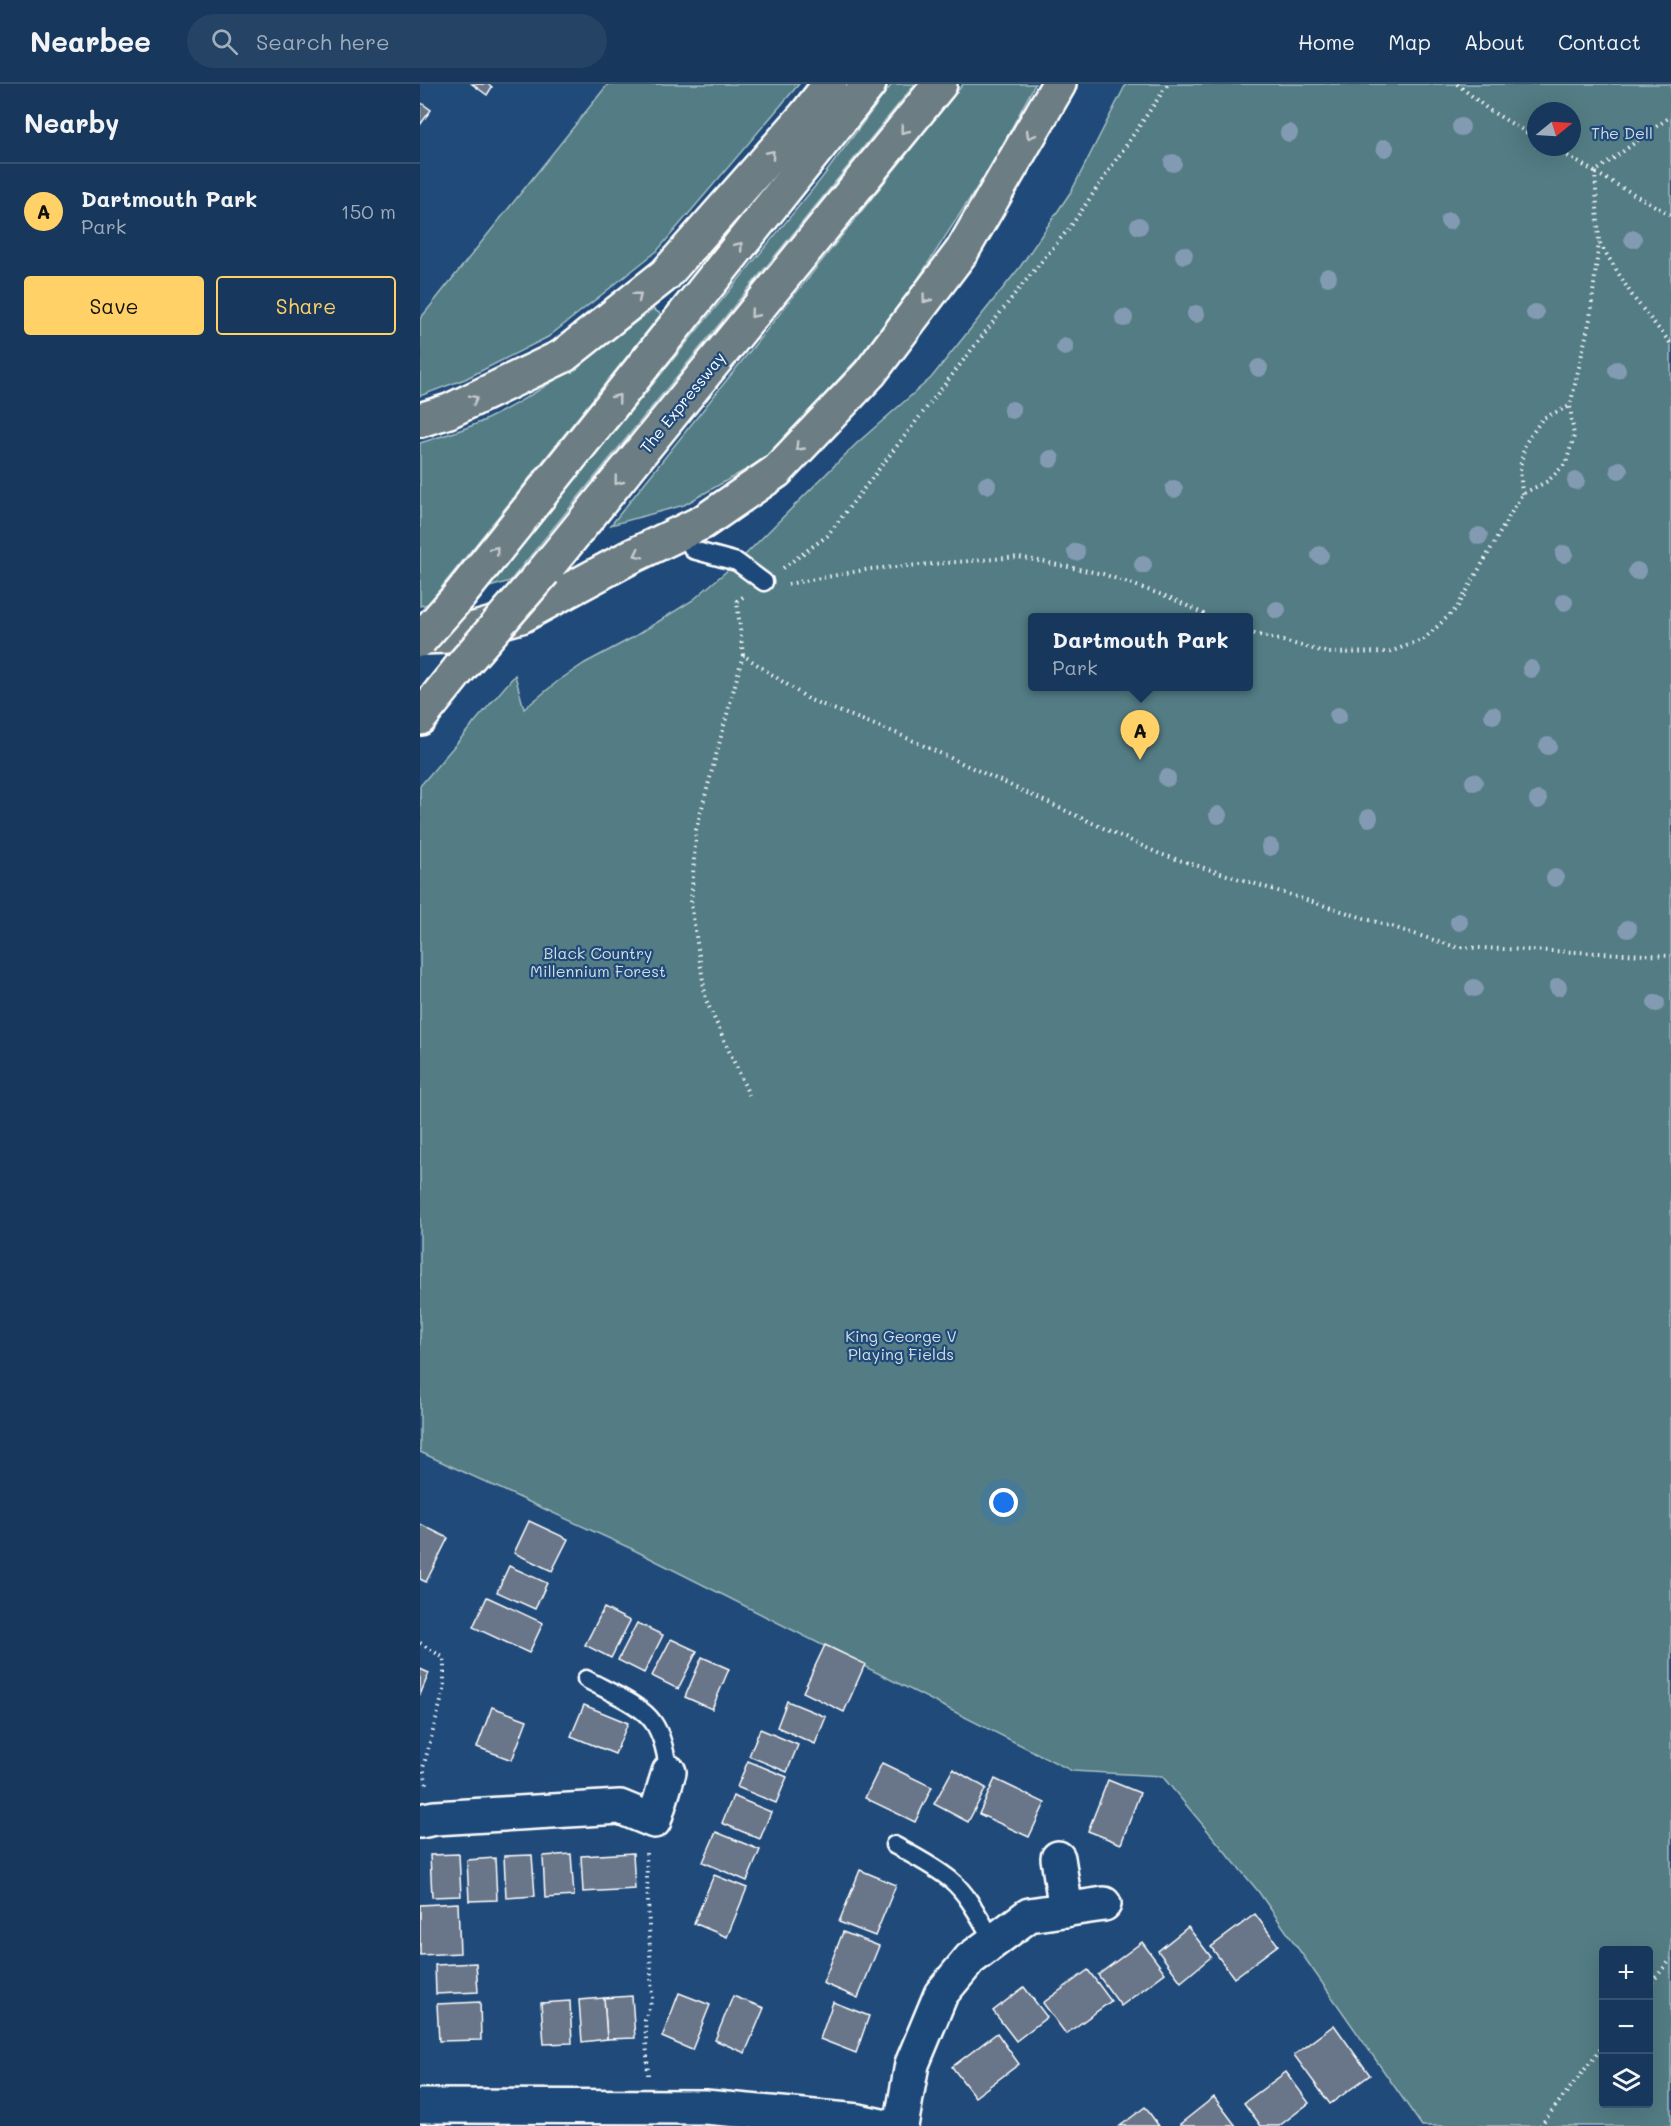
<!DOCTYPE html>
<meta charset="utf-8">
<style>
:root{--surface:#17385c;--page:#244365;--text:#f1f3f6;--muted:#9eacbb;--line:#365272;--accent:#ffd166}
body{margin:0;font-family:Mali,sans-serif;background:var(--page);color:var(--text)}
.controls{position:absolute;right:18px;bottom:18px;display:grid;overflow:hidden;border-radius:6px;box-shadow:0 6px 24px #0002}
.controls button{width:54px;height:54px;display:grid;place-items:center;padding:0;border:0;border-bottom:2px solid var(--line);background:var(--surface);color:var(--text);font:30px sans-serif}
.compass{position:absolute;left:1107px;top:18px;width:54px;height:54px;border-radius:50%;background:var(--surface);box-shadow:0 6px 24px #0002;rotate:72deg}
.you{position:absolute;left:584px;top:1419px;width:21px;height:21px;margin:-15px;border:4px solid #fff;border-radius:50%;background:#1a73e8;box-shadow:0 0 0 9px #1a73e833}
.badge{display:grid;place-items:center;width:39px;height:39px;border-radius:50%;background:var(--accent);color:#111;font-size:20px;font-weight:700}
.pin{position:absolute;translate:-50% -50px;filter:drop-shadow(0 2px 3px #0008)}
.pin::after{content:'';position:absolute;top:32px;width:21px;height:18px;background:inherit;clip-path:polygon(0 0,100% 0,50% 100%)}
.popup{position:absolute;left:608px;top:529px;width:225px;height:78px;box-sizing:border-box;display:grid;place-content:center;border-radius:6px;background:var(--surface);filter:drop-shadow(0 2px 4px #0005);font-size:20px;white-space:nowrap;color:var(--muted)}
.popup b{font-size:22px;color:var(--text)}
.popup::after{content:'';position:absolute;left:50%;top:100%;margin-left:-12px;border:12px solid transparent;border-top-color:var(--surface)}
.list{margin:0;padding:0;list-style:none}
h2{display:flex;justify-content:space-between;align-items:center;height:78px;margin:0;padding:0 24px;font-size:26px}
h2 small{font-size:20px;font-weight:400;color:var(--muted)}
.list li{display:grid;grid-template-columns:39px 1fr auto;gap:18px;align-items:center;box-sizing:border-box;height:96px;padding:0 24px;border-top:2px solid var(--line)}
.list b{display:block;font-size:22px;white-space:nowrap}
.list p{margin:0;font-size:20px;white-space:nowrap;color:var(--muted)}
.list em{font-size:20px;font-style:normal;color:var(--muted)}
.actions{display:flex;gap:12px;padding:18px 24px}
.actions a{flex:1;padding:14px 0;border:2px solid var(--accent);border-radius:6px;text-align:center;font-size:21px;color:var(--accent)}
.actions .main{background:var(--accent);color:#111}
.icon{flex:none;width:33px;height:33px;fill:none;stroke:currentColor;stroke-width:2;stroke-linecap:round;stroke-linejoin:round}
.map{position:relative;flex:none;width:1251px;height:2042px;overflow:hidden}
header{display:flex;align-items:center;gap:36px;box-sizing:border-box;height:84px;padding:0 30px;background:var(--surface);border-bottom:2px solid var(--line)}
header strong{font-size:28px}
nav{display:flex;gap:33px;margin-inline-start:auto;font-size:21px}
.search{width:420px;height:54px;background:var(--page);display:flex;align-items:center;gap:15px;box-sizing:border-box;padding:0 21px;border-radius:33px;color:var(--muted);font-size:22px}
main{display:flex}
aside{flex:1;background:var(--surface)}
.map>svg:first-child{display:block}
.green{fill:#527c84;stroke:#a8bec2;stroke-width:1.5;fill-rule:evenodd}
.building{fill:#697588;stroke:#fff;stroke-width:1.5}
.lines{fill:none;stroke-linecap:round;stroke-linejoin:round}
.lane-casing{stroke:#fff;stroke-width:21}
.street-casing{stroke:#fff;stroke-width:38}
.highway-casing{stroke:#fff;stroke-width:38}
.path{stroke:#fff;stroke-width:4;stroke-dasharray:1.5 4.5;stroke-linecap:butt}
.lane{stroke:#1f4a7a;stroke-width:16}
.street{stroke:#1f4a7a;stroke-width:33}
.highway{stroke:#6d7d84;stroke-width:33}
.highway-bridge-casing{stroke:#fff;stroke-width:38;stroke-linecap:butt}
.highway-bridge{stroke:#6d7d84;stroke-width:33}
.tree{fill:#839bb2}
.oneway{stroke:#c5cbce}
.labels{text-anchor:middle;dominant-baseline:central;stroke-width:4.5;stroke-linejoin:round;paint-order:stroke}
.park-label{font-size:16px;fill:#d4dee0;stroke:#1f4a7a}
.street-label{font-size:16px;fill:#fff;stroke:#1f4a7a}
</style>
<header>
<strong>Nearbee</strong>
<div class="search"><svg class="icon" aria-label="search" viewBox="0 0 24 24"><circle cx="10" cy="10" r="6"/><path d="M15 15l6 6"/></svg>Search here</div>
<nav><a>Home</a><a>Map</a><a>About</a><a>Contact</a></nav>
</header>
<main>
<aside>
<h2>Nearby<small></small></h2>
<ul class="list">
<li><span class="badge">A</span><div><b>Dartmouth Park</b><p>Park</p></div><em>150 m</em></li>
</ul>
<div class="actions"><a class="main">Save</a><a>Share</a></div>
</aside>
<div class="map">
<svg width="1251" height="2042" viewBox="0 0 1251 2042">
<rect width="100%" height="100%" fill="#1f4a7a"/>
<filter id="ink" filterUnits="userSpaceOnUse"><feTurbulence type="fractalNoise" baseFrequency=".0167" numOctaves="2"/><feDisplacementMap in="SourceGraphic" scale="12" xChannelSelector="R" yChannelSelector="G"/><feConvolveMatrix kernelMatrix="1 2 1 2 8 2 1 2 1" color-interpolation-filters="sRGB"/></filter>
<g filter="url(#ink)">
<g class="green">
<polygon points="188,0 379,0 237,167 128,253 45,295 0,312 0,235"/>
<polygon points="472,0 495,0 90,497 66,504 401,95"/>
<polygon points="543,0 615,0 574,77 498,195 440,272 346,374 264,421 191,441"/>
<path d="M706 0H1251V2042H1002L838 1807 742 1692 652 1687 212 1465 0 1368V702L95 591 104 625 138 597 165 579 212 554 273 516 324 472 436 360 511 294 600 183 652 106ZM1116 27H1152V63H1116ZM612 534H828V602H612ZM1184 1866H1228V2020H1184Z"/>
<path d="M233 225 241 230 8 520 0 522V359C21 352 45 346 65 336 126 306 180 266 233 225Z"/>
</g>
<g class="building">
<polygon points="52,0 68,0 72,3 67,11"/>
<polygon points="0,18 11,26 0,41"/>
<polygon points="109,1437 148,1455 132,1487 94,1469"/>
<polygon points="0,1440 28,1454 6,1498 0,1495"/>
<polygon points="89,1482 127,1499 115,1525 77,1508"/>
<polygon points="67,1513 123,1539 109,1569 53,1543"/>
<polygon points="184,1524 210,1537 191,1574 165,1561"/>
<polygon points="217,1539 243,1551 224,1589 198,1576"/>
<polygon points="251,1555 277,1567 258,1605 232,1592"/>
<polygon points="405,1561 445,1580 424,1628 383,1608"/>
<polygon points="282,1573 309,1585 292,1625 265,1613"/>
<polygon points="0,1585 9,1589 0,1611"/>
<polygon points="367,1617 406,1633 395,1660 357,1643"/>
<polygon points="164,1621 208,1639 195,1670 151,1652"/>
<polygon points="72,1623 107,1636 92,1676 57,1663"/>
<polygon points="340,1645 378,1661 367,1688 329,1672"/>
<polygon points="328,1677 367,1693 356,1719 317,1703"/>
<polygon points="462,1679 512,1703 495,1738 445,1714"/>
<polygon points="533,1685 566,1704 548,1738 514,1720"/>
<polygon points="575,1695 625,1719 609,1753 559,1730"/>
<polygon points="688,1696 720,1709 701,1760 668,1747"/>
<polygon points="313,1712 351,1728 340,1755 302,1739"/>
<polygon points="296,1748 340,1766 327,1797 283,1778"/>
<polygon points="213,1769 215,1805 163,1808 161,1772"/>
<polygon points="39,1770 41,1812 12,1813 10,1771"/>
<polygon points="151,1770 154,1812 125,1814 123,1772"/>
<polygon points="112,1771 115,1812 86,1814 84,1772"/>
<polygon points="75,1774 77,1816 49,1817 47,1776"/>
<polygon points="440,1786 476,1801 455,1852 419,1838"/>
<polygon points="294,1791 327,1804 307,1853 274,1839"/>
<polygon points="38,1819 40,1869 0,1871 0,1821"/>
<polygon points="835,1830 858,1861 814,1894 791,1863"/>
<polygon points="768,1843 791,1873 761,1898 738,1867"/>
<polygon points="423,1848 459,1862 438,1914 403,1899"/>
<polygon points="722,1858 745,1889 701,1922 678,1891"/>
<polygon points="56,1879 58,1908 16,1910 15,1881"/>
<polygon points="668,1886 691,1917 646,1950 623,1919"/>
<polygon points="604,1903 627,1933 596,1957 573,1927"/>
<polygon points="259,1909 290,1921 272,1966 242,1953"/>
<polygon points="212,1912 215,1954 187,1955 184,1914"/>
<polygon points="313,1912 344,1924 325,1969 295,1956"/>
<polygon points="184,1914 187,1955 162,1958 159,1916"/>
<polygon points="150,1917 152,1959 124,1960 121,1919"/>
<polygon points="60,1918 61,1956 19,1957 17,1920"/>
<polygon points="413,1918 449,1932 436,1969 400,1955"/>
<polygon points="914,1941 950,1991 910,2020 874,1971"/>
<polygon points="577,1949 599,1980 555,2013 532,1983"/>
<polygon points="866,1988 889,2019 859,2042 841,2042 824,2019"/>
<polygon points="794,2013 816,2042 762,2042 760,2040"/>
<polygon points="725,2023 739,2042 700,2042"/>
</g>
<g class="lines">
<g class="lane-casing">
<g id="lane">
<polyline points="264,448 273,466 317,478 344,498"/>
<path d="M166 1595C185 1606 221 1620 233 1638 243 1652 246 1672 249 1688"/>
<path d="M474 1761C494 1772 514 1782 531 1796 549 1811 561 1837 574 1858"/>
</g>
</g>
<g class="street-casing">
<g id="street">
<polyline points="0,1737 15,1734 200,1723 234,1737 249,1688"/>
<polyline points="638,1774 646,1826"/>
<polyline points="0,2022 285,2023 439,2037 462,2042"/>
<polyline points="481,2042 492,1980 521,1910 550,1875 609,1831 684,1820"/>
</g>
</g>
<g class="highway-casing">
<g id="highway">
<polyline points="0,336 29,327 143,272 245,191 386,31 410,0"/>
<polyline points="124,487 520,0"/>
<polyline points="39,512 449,0"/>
<polyline points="0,553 30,552 101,532 210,473 283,438 357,387 450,289 542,167 639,0"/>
<polyline points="0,634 40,584"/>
</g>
</g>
<g class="path">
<polyline points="1037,0 1069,26 1116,54"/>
<polyline points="1132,63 1175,88 1251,32"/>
<polyline points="1175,88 1179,158 1213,213 1251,260"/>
<polyline points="1176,89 1251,131"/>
<polyline points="1102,410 1100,383 1105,360 1123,334 1150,322"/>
<polyline points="363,484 407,452 598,206 651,142 748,0"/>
<polyline points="368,500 450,485 599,473 683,490 751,514 792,534"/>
<polyline points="323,513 317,517 323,571 390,616 476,649 740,770 1036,863 1251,872"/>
<polyline points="828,548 909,569 970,568 1004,555 1037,524 1102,410 1128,397 1146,379 1154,352 1150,322 1170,235 1179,158"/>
<polyline points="323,571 276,746 271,820 286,916 329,1011"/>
<polyline points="0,1559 24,1574 24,1606 3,1684 8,1704"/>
<polyline points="226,1769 232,1915 225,1936 228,1991"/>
<polyline points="1228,1903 1251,1875"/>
<polyline points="1120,2042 1184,1961"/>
</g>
<use href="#lane" class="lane"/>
<use href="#street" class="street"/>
<use href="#highway" class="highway"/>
<g class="highway-bridge-casing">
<g id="highway-bridge">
<polyline points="0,556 39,512"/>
<polyline points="40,584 124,487"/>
</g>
</g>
<use href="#highway-bridge" class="highway-bridge"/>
</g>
<g class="tree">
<circle cx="1041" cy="43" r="9"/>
<circle cx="869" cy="49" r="9"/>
<circle cx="965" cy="64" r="9"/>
<circle cx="753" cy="79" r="9"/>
<circle cx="1029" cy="137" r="9"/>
<circle cx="719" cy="142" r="9"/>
<circle cx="1213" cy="155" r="9"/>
<circle cx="764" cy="171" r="9"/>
<circle cx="908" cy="193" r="9"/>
<circle cx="1115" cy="229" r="9"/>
<circle cx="776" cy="230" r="9"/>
<circle cx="704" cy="234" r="9"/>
<circle cx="645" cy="263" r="9"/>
<circle cx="839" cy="284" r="9"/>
<circle cx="1197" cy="286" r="9"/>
<circle cx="592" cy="326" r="9"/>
<circle cx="631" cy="375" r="9"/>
<circle cx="1199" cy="386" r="9"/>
<circle cx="1156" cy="397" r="9"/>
<circle cx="567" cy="401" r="9"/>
<circle cx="754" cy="405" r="9"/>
<circle cx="1059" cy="452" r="9"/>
<circle cx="656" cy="468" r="9"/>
<circle cx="1144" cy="470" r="9"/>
<circle cx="900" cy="471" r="9"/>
<circle cx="723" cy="481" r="9"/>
<circle cx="1217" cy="487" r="9"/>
<circle cx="1144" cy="518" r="9"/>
<circle cx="857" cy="526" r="9"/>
<circle cx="1111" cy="585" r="9"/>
<circle cx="1073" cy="631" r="9"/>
<circle cx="918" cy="632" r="9"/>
<circle cx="1128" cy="662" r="9"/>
<circle cx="747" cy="694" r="9"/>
<circle cx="1054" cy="698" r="9"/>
<circle cx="1118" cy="716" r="9"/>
<circle cx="798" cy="731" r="9"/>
<circle cx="949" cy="734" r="9"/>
<circle cx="850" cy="763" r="9"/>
<circle cx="1135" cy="794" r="9"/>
<circle cx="1039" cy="838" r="9"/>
<circle cx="1208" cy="845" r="9"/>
<circle cx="1138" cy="903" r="9"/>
<circle cx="1054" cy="904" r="9"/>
<circle cx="1236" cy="919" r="9"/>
</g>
<defs><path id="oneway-chevron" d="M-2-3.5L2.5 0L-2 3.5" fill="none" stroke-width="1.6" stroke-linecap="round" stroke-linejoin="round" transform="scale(1.5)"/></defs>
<g class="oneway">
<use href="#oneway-chevron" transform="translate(484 46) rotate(129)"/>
<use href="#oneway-chevron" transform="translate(610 51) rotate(120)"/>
<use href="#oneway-chevron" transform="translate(351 70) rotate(-49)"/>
<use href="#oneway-chevron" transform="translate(319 162) rotate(-51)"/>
<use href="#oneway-chevron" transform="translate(218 212) rotate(-39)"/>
<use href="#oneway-chevron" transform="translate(506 215) rotate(127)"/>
<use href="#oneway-chevron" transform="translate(334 230) rotate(129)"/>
<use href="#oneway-chevron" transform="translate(197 314) rotate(-51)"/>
<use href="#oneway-chevron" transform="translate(54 315) rotate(-26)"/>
<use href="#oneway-chevron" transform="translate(379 363) rotate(134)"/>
<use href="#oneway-chevron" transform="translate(198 397) rotate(129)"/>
<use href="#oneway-chevron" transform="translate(75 466) rotate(-51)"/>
<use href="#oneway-chevron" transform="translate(218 470) rotate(154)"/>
</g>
</g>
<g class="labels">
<g class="park-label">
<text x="1202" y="48">The Dell</text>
<text x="178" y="868">Black Country<tspan x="178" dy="18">Millennium Forest</tspan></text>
<text x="481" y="1251">King George V<tspan x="481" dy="18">Playing Fields</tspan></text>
</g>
<g class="street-label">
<text transform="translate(262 318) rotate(-51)">The Expressway</text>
</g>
</g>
</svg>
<div class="controls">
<button>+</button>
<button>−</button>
<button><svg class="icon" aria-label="layers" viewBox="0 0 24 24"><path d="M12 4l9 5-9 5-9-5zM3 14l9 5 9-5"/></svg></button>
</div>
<svg class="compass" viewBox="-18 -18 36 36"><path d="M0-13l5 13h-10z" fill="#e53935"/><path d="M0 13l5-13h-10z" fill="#9eacbb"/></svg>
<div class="you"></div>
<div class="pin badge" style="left:720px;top:676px">A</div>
<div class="popup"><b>Dartmouth Park</b>Park</div>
</div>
</main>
